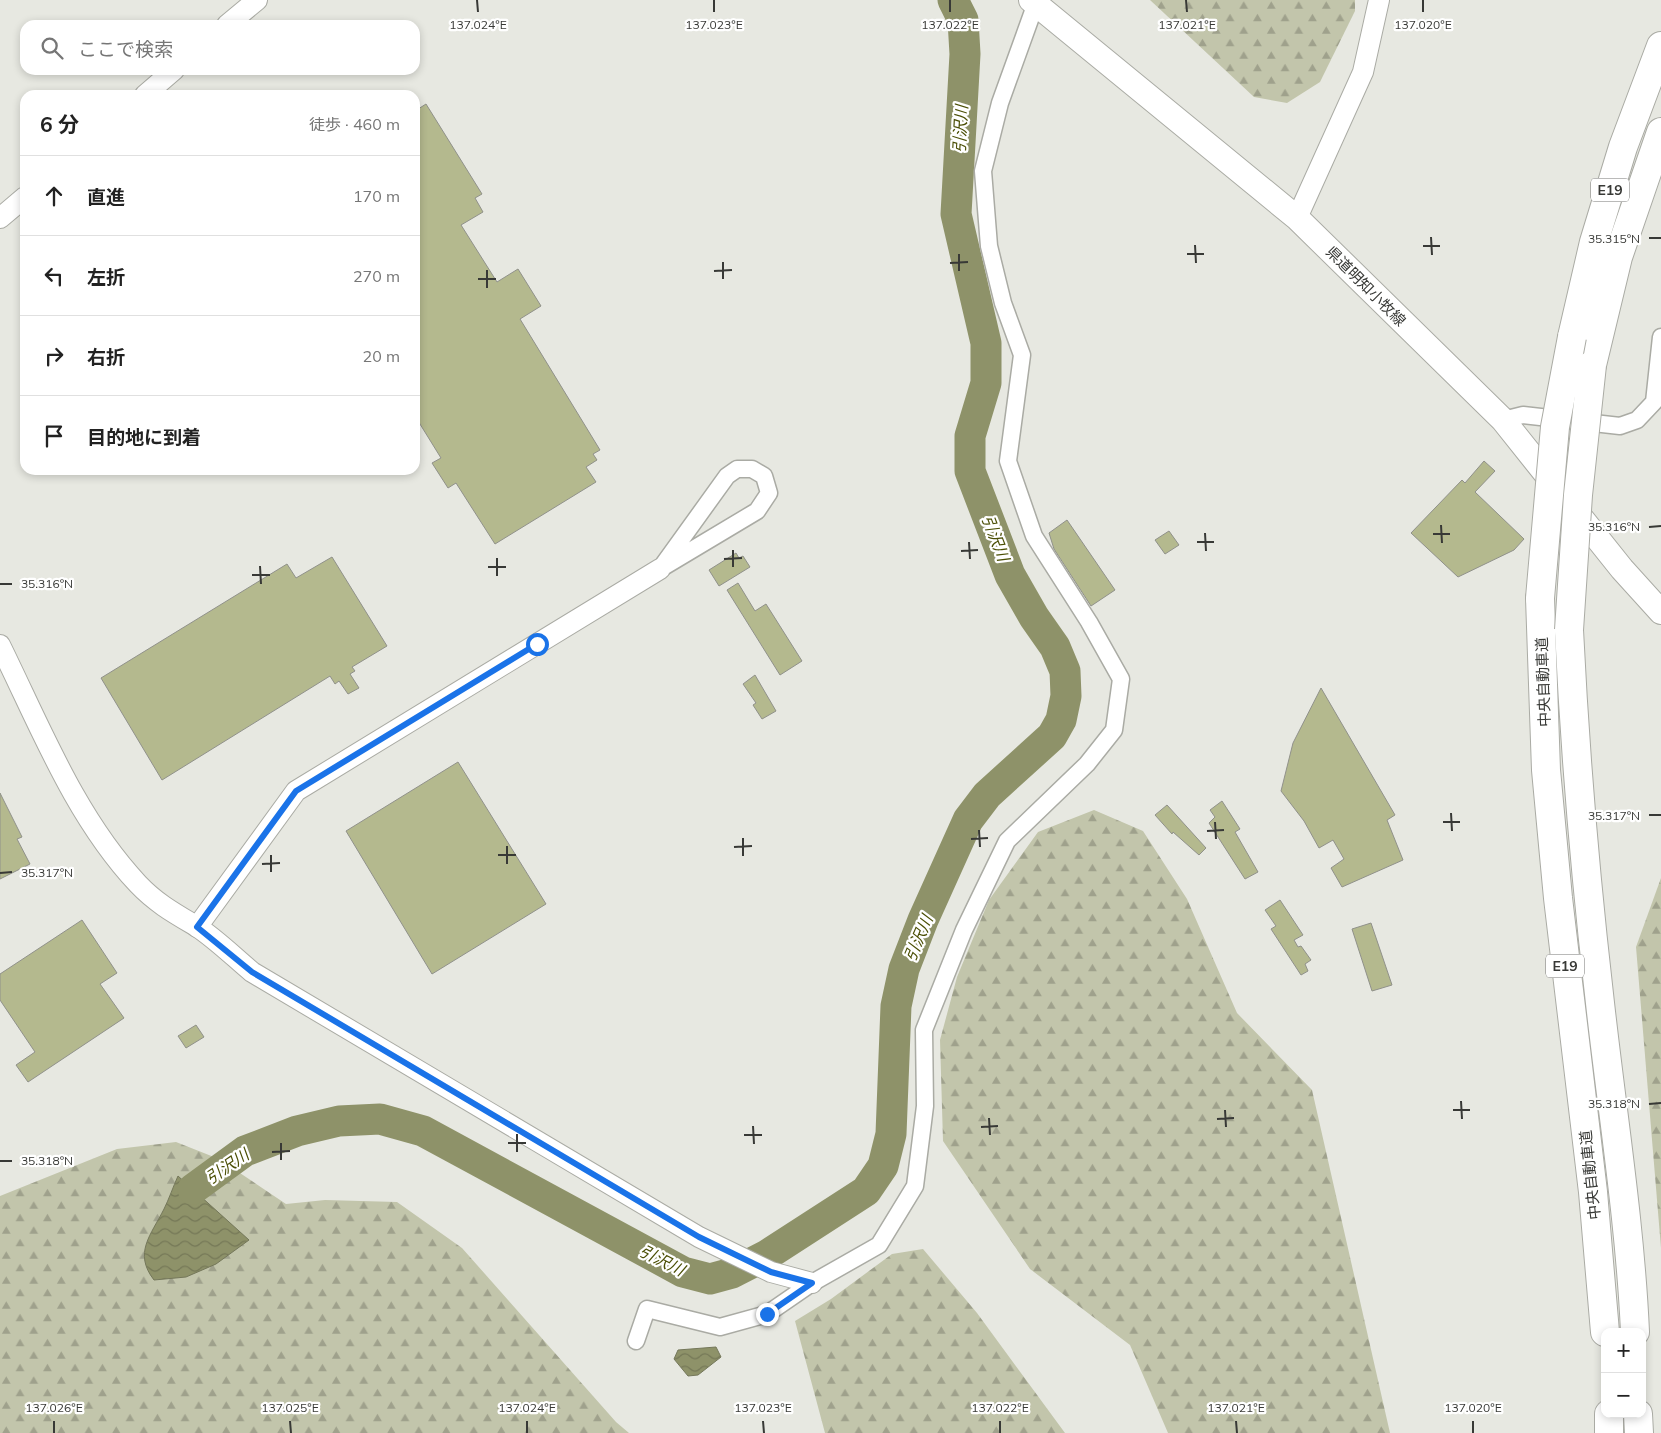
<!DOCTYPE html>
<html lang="ja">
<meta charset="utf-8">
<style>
:root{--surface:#fff;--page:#f6f6f6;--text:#222;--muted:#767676;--line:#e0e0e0}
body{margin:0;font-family:Mulish,"Noto Sans JP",sans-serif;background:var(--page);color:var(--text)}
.controls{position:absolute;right:15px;bottom:15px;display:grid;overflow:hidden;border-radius:10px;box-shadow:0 2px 8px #0003}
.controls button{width:45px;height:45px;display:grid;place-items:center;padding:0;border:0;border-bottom:1px solid var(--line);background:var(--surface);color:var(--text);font:25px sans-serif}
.stop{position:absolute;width:15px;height:15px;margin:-11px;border:4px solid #1a73e8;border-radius:50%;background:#fff}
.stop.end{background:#1a73e8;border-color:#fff;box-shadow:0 1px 5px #0008}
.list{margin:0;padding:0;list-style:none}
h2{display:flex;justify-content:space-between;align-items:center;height:65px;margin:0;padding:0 20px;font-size:21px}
h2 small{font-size:16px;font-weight:400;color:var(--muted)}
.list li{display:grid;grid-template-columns:32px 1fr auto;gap:15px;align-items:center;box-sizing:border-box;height:80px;padding:0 20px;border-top:1px solid var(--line)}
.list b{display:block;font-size:19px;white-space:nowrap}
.list em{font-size:16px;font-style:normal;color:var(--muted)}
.icon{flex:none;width:28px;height:28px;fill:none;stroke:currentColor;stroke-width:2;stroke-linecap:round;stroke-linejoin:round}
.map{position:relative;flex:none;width:1661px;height:1433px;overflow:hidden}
.search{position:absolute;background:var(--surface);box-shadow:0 2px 8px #0003;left:20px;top:20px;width:400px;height:55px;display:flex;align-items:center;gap:12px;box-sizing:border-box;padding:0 18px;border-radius:15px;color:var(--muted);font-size:19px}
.panel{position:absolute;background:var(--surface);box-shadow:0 2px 8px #0003;left:20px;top:90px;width:400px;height:385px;border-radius:15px}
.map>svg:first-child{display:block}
.forest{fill:url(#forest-firs)}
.water{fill:url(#water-waves);stroke:#74775a}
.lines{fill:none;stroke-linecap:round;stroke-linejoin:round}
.river{stroke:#8e9269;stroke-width:31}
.building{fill:#b4b98e;stroke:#90918a}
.minor-casing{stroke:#aaaba4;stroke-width:19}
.tertiary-casing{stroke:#aaaba4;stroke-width:22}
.secondary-casing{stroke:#aaaba4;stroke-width:26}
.motorway-casing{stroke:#aaaba4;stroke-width:30}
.minor{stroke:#fff;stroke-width:16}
.tertiary{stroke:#fff;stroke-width:20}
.secondary{stroke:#fff;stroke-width:24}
.motorway{stroke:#fff;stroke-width:28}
.motorway-bridge-casing{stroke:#aaaba4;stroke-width:30;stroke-linecap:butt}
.motorway-bridge{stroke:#fff;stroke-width:28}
.route{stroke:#1a73e8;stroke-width:6}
.ticks{fill:none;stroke:#383936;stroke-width:2}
.labels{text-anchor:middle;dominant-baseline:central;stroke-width:4.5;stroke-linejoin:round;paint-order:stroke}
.shield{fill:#fff;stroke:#747472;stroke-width:1}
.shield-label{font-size:14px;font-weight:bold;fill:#383936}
.street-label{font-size:15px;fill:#383936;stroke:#fff}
.water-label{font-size:16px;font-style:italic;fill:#4b4f05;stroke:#fff}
.ticks-label{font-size:12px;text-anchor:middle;fill:#383936;stroke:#fff;stroke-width:4.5;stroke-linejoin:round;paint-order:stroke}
</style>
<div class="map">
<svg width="1661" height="1433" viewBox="0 0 1661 1433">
<defs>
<pattern id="forest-firs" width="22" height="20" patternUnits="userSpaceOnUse" patternTransform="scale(1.25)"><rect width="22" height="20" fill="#c2c5ab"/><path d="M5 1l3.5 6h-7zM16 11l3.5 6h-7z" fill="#9fa18c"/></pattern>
<pattern id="water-waves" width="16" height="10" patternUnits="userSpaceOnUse" patternTransform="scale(1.25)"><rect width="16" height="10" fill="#8e9269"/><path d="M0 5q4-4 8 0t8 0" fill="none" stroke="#757857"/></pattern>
</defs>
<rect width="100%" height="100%" fill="#e7e8e1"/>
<g class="forest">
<polygon points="1150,0 1355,0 1355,11 1320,82 1287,103 1254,97"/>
<polygon points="1094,810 1143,831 1187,899 1237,1013 1312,1090 1390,1433 1168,1433 1130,1345 1030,1269 943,1141 940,1040 957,977 989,900 1038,832"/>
<polygon points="1661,878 1661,1248 1636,947"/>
<polygon points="176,1142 219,1159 286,1204 325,1200 397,1202 462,1248 616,1422 629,1433 0,1433 0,1196 117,1149"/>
<polygon points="923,1249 977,1313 1065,1433 825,1433 795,1321 831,1299 892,1254"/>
</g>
<g class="water">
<path d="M178 1176 249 1240 216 1264 186 1277 154 1280C133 1253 151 1235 164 1209 169 1199 173 1187 178 1176Z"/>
<polygon points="716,1347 721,1357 698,1375 688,1376 674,1359 678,1350"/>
</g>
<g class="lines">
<polyline class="river" points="193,1189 245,1151 297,1131 339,1121 380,1119 423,1131 683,1272 710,1279 732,1273 767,1255 866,1191 883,1166 891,1134 896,1006 904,969 923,920 968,820 987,795 1052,736 1061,720 1066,696 1065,671 1055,647 1034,617 1010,575 970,471 970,436 986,383 986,343 956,214 965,54 963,20 953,0"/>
</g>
<g class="building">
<polygon points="426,104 482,194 475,198 483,212 461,225 497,282 518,269 541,306 520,319 600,450 593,454 597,460 586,467 596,482 495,544 456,483 448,488 432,463 441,458 415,416 415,111"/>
<polygon points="1484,461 1495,471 1475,492 1524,539 1514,550 1458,577 1411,533 1462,480 1465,483"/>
<polygon points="1067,520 1115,590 1091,606 1054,549 1049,533"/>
<polygon points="1169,531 1179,545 1165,554 1155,540"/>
<polygon points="736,553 739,558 743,556 750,567 719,586 709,570"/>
<polygon points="332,557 387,646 352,667 355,671 350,674 359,688 348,694 339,681 335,684 330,676 162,780 101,678 287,564 296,578"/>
<polygon points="738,583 755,611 766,604 802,661 780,675 727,590"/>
<polygon points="755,675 776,711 762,719 753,705 756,703 743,684"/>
<polygon points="1321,688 1395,815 1387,820 1403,860 1342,887 1331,868 1344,859 1333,840 1319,848 1304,821 1281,791 1293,743"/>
<polygon points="458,762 546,904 432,974 346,831"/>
<polygon points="0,793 22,837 17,839 30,864 0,879"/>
<polygon points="1222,801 1240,829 1235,832 1258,872 1245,879 1209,823 1215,817 1210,810"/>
<polygon points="1167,805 1206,848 1199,855 1173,832 1172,834 1155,815"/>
<polygon points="1280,900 1303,935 1294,940 1298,947 1301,946 1311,960 1305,964 1308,971 1301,975 1271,929 1276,926 1265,910"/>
<polygon points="82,920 117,973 100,984 124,1018 28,1082 16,1065 35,1052 0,1000 0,974"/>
<polygon points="1371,923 1392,985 1372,991 1352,929"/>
<polygon points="196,1025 204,1037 186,1048 178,1036"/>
</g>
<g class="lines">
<g class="minor-casing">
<g id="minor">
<polyline points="1503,420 1523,415 1620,426 1637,420 1654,402 1661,337"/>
<polygon points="737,469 752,469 764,476 769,493 757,511 660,569 727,476"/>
<polyline points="636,1341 647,1309 720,1327 767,1314 812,1283 879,1245 915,1186 925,1106 924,1030 964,930 1007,841 1087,764 1114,730 1121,679 1089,622 1034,536 1008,461 1022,355 1003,303 989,246 983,171 1000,103 1036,3"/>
</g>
</g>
<g class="tertiary-casing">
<g id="tertiary">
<polyline points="227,25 257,0"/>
<polyline points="145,95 174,70"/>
<polyline points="0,218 25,197"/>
<polyline points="1297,218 1363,72 1379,0"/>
<path d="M0 645C40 726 75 817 138 884 156 903 174 913 196 926 216 939 234 957 252 972L699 1237 771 1272 812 1283"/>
<polyline points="197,927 296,791 660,569"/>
</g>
</g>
<g class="secondary-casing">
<polyline id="secondary" points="1031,0 1297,218 1503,420 1622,569 1661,612"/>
</g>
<g class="motorway-casing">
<g id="motorway">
<polyline points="1572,337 1594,242 1623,147 1661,46"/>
<polyline points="1592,365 1618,257 1661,132"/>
<polyline points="1540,598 1546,770 1558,898 1593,1192 1605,1332"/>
<path d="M1569 630C1575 752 1585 873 1599 994 1611 1105 1630 1220 1635 1332"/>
<polyline points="1609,1414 1609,1433"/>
<polyline points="1638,1414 1639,1433"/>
</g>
</g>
<use href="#minor" class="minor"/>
<use href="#tertiary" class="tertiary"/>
<use href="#secondary" class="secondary"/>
<use href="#motorway" class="motorway"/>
<g class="motorway-bridge-casing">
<g id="motorway-bridge">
<polyline points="1540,598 1555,427 1572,337"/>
<polyline points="1569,630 1578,495 1592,365"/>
</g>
</g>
<use href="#motorway-bridge" class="motorway-bridge"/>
</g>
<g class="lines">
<polyline class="route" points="537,644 296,791 197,927 252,972 699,1237 771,1272 812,1283 767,1314"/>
</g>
<path class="ticks" d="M477 0 478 12M714 0V12M950 0V12M1186 0 1187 12M1423 0V12M1431 237 1432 255M1649 238H1661M1195 245 1196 263M1423 246H1440M959 254V271M1187 254H1204M723 262V279M950 263 968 262M487 270V288M714 271 732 270M478 279H496M1441 525 1442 543M1649 527 1661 526M1205 533 1206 551M1433 534H1450M969 542 970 559M1197 542H1214M733 550V567M961 551 978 550M497 558V576M724 559 742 558M260 566 261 584M488 567H506M252 575H270M0 584H12M1451 813 1452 831M1649 815H1661M1215 822 1216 839M1443 822H1460M979 830 980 847M1207 831 1224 830M743 838V856M971 839 988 838M507 846V864M734 847 752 846M271 855V872M498 855H516M262 864 280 863M0 873 12 872M1461 1101 1462 1119M1649 1104 1661 1103M1225 1110 1226 1127M1453 1110H1470M989 1118 990 1135M1217 1119 1234 1118M753 1126 754 1144M981 1127 998 1126M517 1134V1152M744 1135H762M281 1143V1160M508 1143H526M272 1152 290 1151M0 1161H12M54 1421V1433M290 1421 291 1433M527 1421V1433M763 1421 764 1433M1000 1421V1433M1236 1421 1237 1433M1473 1421V1433"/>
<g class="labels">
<g class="shield">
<rect x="1591" y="178.5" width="38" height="23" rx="4"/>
<rect x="1546" y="954.5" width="38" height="23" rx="4"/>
</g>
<g class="shield-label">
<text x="1610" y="190">E19</text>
<text x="1565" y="966">E19</text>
</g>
<g class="street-label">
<text transform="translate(1366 286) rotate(45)">県道明知小牧線</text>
<text transform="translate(1543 682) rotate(-92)">中央自動車道</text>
<text transform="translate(1590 1175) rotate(-96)">中央自動車道</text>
</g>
<g class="water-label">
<text transform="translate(960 129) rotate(-87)">引沢川</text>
<text transform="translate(996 538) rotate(69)">引沢川</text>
<text transform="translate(918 938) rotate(-67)">引沢川</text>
<text transform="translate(227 1166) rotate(-34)">引沢川</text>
<text transform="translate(662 1260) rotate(27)">引沢川</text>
</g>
</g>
<g class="ticks-label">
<text x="478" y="29">137.024°E</text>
<text x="714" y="29">137.023°E</text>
<text x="950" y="29">137.022°E</text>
<text x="1187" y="29">137.021°E</text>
<text x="1423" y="29">137.020°E</text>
<text x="1614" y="243">35.315°N</text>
<text x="1614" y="531">35.316°N</text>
<text x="47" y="588">35.316°N</text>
<text x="1614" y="820">35.317°N</text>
<text x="47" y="877">35.317°N</text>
<text x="1614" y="1108">35.318°N</text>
<text x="47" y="1165">35.318°N</text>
<text x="54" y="1412">137.026°E</text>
<text x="290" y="1412">137.025°E</text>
<text x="527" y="1412">137.024°E</text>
<text x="763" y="1412">137.023°E</text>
<text x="1000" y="1412">137.022°E</text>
<text x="1236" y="1412">137.021°E</text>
<text x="1473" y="1412">137.020°E</text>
</g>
</svg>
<div class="controls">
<button>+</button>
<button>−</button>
</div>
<div class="stop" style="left:537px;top:644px"></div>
<div class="stop end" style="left:767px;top:1314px"></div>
<div class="search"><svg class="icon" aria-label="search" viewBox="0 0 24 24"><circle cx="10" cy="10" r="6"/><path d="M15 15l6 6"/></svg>ここで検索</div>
<section class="panel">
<h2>6 分<small>徒歩 · 460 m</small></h2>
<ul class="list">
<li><svg class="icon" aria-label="ahead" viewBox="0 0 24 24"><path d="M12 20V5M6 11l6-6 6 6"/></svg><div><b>直進</b></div><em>170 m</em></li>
<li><svg class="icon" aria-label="left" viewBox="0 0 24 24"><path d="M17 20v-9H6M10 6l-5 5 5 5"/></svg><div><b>左折</b></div><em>270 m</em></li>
<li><svg class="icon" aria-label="right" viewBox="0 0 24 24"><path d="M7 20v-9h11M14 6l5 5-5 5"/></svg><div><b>右折</b></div><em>20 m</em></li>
<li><svg class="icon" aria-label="arrive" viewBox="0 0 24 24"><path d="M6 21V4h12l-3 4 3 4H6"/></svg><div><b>目的地に到着</b></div></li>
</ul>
</section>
</div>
